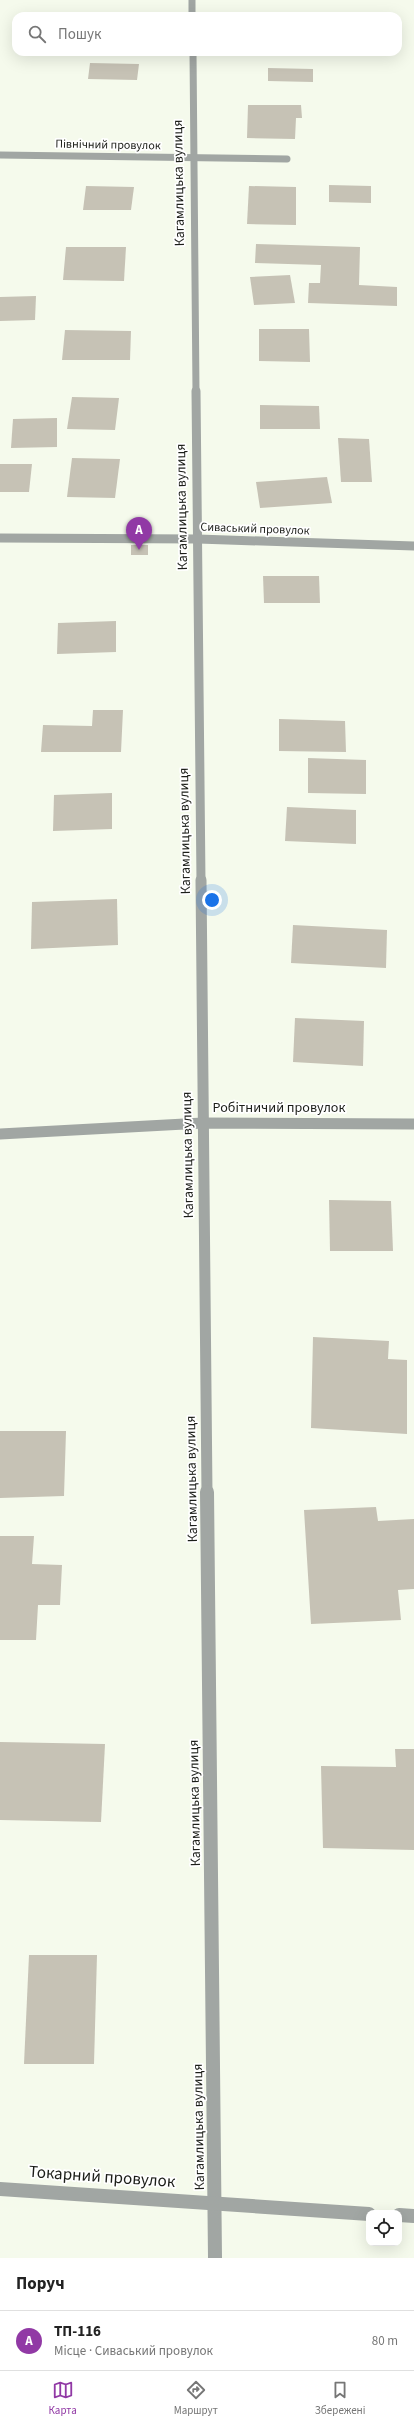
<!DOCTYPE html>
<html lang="uk">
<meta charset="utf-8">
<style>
:root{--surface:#fff;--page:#f2f2f2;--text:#222;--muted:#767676;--line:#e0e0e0;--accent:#9139a5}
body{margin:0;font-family:"Source Sans 3",sans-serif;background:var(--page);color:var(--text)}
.controls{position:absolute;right:12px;bottom:12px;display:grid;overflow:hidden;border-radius:8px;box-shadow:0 4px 16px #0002}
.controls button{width:36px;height:36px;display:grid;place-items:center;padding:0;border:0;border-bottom:1px solid var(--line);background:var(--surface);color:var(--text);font:20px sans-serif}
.you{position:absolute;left:212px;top:900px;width:14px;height:14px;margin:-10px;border:3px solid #fff;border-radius:50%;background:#1a73e8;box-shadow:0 0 0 6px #1a73e833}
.badge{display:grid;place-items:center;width:26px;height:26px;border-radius:50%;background:var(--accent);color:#fff;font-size:13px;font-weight:700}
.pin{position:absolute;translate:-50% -33px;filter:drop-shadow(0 1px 2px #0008)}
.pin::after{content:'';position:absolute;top:21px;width:14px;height:12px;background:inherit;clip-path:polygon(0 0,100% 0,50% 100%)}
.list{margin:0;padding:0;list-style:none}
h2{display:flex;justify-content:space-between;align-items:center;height:52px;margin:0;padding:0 16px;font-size:17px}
h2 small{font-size:13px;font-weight:400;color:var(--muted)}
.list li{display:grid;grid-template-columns:26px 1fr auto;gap:12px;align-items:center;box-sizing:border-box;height:60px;padding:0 16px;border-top:1px solid var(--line)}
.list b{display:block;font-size:15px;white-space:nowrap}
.list p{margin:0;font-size:13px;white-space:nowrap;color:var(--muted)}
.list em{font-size:13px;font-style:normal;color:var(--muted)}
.icon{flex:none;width:22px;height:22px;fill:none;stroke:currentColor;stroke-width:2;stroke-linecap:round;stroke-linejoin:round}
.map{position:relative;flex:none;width:414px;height:2258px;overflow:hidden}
.search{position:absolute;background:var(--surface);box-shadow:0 4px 16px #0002;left:12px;right:12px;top:12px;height:44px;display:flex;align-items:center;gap:10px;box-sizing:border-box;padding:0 14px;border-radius:12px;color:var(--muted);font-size:15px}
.sheet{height:112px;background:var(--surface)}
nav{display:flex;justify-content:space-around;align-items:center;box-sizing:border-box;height:56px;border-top:1px solid var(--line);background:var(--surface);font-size:11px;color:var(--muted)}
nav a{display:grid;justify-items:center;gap:2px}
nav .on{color:var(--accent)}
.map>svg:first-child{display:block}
.building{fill:#c6c2b5}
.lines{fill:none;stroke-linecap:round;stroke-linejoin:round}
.minor-far3{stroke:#a1a6a3;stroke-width:7}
.minor-far2{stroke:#a1a6a3;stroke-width:9}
.minor-far1{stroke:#a1a6a3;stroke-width:11}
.minor{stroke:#a1a6a3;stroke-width:14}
.labels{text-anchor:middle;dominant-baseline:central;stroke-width:3.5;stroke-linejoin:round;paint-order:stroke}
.far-street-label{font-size:12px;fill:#1c1e19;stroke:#fff}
.street-label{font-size:14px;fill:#1c1e19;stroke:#fff}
.near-street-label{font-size:17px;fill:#1c1e19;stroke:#fff}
</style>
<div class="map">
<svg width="414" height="2258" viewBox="0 0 414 2258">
<rect width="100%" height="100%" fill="#f5faec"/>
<g class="building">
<polygon points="97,14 140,14 97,16"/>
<polygon points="90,63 139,64 137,80 88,79"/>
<polygon points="268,68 313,69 313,82 268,81"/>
<polygon points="248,105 301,105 302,118 296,118 295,139 247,138"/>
<polygon points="329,185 371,186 371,203 329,202"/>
<polygon points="86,186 134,187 131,210 83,210"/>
<polygon points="249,186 296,187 296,225 247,224"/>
<polygon points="256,244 360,247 359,285 397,287 397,306 308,303 309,283 320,283 321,265 255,263"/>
<polygon points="66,247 126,247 124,281 63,280"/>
<polygon points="290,275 295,303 254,305 250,277"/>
<polygon points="36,296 35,320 0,321 0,297"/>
<polygon points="259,329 309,329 310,362 259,361"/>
<polygon points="65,330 131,331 130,360 62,360"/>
<polygon points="72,397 119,398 115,430 67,429"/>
<polygon points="260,405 319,406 320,429 260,429"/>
<polygon points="57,418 57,447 11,448 13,419"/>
<polygon points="338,438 369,439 372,482 341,482"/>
<polygon points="72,458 120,459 115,498 67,497"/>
<polygon points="0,464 32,464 29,492 0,492"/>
<polygon points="327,477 332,503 260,508 256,482"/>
<rect x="131" y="545" width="17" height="10"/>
<polygon points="263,576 319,576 320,603 264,603"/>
<polygon points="116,621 116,652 57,654 58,623"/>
<polygon points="93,710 123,710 121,752 41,752 43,725 92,726"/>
<polygon points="279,719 345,721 346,752 279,751"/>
<polygon points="308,758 366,760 366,794 308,793"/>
<polygon points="112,793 112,829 53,831 54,795"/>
<polygon points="287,807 356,810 356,844 285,841"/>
<polygon points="117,899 118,945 31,949 32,902"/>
<polygon points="293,925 387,930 386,968 291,963"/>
<polygon points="295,1018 364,1021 363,1066 293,1062"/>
<polygon points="329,1200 391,1201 393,1251 330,1251"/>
<polygon points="313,1337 389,1341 388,1359 407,1360 407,1434 311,1428"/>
<polygon points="0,1431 66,1431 64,1496 0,1498"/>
<polygon points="376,1507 378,1521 414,1519 414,1589 398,1590 401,1620 311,1624 304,1510"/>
<polygon points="0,1536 34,1536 32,1564 62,1565 60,1605 38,1605 36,1640 0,1640"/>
<polygon points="0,1742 105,1744 101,1822 0,1820"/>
<polygon points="395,1749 414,1749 414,1850 323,1848 321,1766 396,1767"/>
<polygon points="29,1955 97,1955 94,2064 24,2064"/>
</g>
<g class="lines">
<g class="minor-far3">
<polyline points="192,0 192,16"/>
<polyline points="193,52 196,392"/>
<polyline points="0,155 287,159"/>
</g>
<g class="minor-far2">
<polyline points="196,391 201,881"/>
<polyline points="0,538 198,539 414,546"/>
</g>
<g class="minor-far1">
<polyline points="201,880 207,1493"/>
<polyline points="0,1134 203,1123 414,1124"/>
</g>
<g class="minor">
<polyline points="207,1492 215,2258"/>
<polyline points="0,2189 369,2214"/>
<polyline points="399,2215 414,2216"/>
</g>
</g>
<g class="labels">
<g class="far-street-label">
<text transform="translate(108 145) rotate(1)">Північний провулок</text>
<text transform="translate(255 529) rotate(2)">Сиваський провулок</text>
</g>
<g class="street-label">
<text transform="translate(179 183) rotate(-91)">Кагамлицька вулиця</text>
<text transform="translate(182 507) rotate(-91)">Кагамлицька вулиця</text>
<text transform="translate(185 831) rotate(-91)">Кагамлицька вулиця</text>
<text x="279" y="1108">Робітничий провулок</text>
<text transform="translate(188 1155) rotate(-91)">Кагамлицька вулиця</text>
<text transform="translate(192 1479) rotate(-91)">Кагамлицька вулиця</text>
<text transform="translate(195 1803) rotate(-91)">Кагамлицька вулиця</text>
<text transform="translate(199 2127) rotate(-91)">Кагамлицька вулиця</text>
</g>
<g class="near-street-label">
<text transform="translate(102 2177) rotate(4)">Токарний провулок</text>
</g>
</g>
</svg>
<div class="controls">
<button><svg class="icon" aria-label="locate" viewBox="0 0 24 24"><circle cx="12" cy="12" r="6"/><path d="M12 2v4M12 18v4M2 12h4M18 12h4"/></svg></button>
</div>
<div class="you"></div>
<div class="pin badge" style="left:139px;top:550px">A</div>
<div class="search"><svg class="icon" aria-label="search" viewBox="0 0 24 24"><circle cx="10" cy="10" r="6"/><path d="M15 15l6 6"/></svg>Пошук</div>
</div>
<section class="sheet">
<h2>Поруч<small></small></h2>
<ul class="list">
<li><span class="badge">A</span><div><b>ТП-116</b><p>Місце · Сиваський провулок</p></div><em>80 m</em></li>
</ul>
</section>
<nav>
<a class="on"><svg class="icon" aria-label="map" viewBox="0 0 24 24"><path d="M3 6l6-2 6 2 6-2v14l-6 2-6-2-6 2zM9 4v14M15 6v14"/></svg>Карта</a>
<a><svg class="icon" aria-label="directions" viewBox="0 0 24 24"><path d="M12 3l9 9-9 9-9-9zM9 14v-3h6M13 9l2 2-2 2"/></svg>Маршрут</a>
<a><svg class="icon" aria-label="saved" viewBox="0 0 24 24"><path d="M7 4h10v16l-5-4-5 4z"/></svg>Збережені</a>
</nav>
